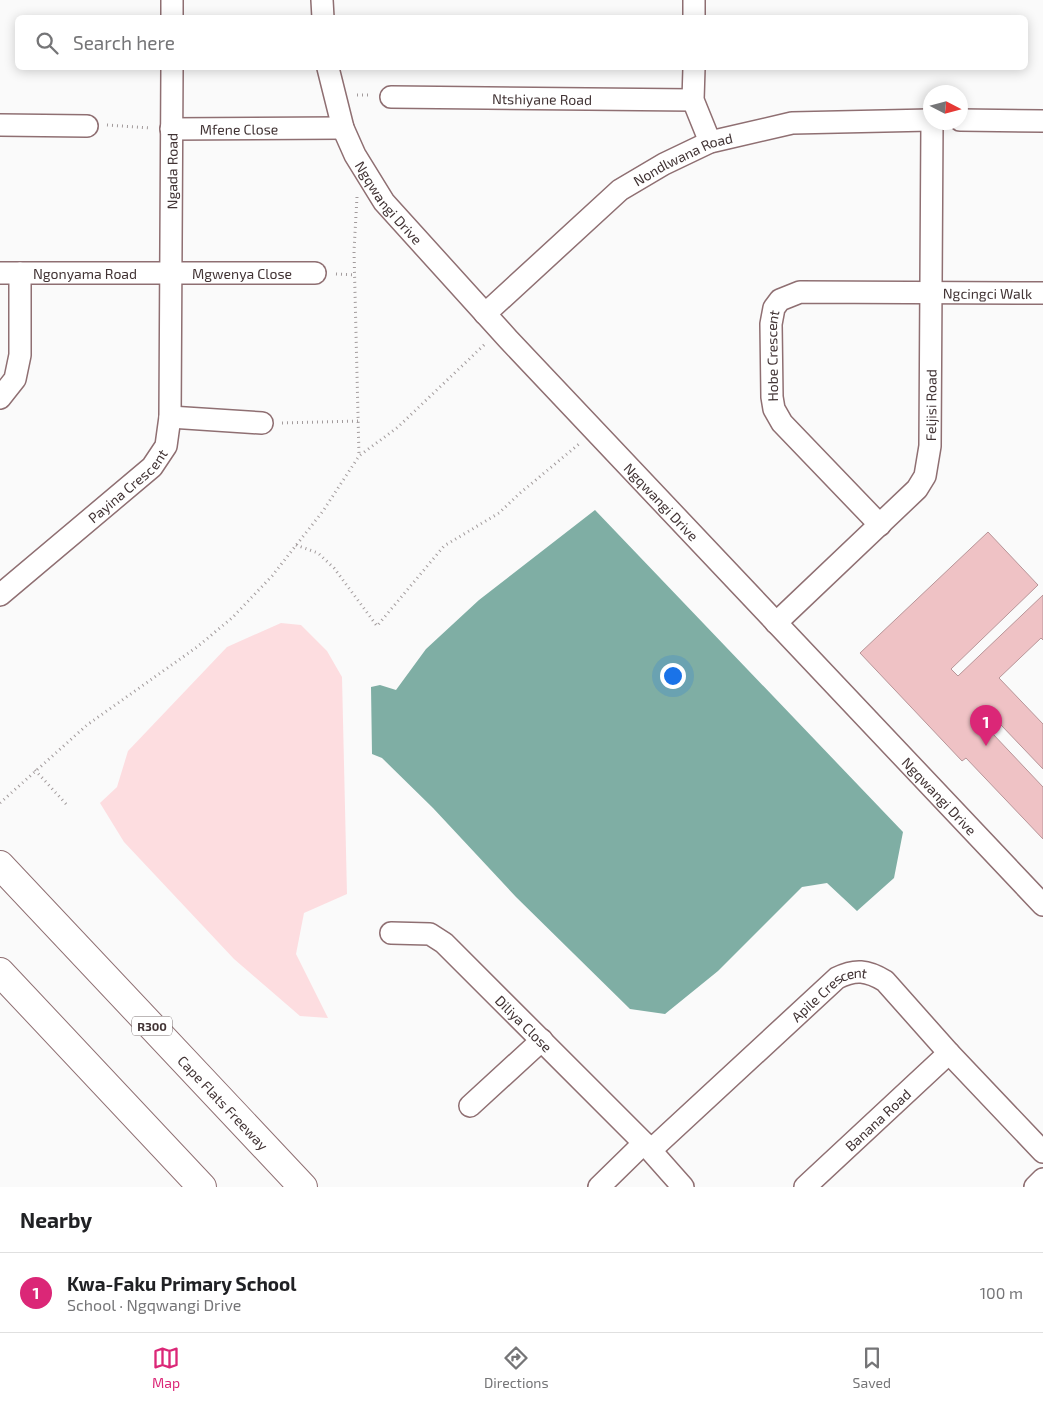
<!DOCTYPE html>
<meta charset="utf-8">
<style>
:root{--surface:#fff;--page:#f2f2f2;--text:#202124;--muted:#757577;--line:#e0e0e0;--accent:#db2777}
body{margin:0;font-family:"Exo 2",sans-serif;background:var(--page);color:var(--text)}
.compass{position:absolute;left:923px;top:85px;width:45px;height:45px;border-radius:50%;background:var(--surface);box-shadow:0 2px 12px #0003;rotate:96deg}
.you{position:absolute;left:672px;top:675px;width:18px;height:18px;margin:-12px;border:4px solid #fff;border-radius:50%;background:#1a73e8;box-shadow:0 0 0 8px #1a73e833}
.badge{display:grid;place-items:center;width:32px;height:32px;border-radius:50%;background:var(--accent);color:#fff;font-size:16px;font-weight:700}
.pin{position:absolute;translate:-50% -41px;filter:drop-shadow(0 1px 2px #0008)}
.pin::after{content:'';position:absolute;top:26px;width:18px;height:15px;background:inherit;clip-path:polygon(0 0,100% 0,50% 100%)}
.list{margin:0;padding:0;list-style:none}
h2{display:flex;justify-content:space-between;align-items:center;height:65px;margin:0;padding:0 20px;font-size:21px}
h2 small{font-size:16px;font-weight:400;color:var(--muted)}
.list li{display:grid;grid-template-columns:32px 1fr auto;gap:15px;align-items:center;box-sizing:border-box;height:80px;padding:0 20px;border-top:1px solid var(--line)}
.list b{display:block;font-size:19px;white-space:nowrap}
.list p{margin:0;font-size:16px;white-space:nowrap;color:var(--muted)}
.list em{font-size:16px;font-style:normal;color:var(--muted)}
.icon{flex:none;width:28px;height:28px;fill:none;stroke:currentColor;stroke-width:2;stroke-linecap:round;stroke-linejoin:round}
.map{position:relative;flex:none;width:1043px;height:1187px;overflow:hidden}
.search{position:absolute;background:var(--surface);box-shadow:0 2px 12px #0003;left:15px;right:15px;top:15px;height:55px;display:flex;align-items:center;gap:12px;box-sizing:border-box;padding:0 18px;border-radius:8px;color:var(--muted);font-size:19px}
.sheet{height:145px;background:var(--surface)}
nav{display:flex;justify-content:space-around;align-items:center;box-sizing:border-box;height:70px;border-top:1px solid var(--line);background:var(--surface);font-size:14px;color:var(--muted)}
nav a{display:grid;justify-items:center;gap:2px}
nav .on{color:var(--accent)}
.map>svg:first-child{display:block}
.green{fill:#fddde0}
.water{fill:#7faea4}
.building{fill:#efc2c5;stroke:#b79598}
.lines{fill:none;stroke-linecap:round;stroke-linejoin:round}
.minor-casing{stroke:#8f6f72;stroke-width:24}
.highway-casing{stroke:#8f6f72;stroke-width:30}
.path{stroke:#a29b9c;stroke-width:3;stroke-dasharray:1 4;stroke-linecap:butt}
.minor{stroke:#fff;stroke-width:21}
.highway{stroke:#fff;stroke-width:28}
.labels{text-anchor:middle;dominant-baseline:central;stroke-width:4;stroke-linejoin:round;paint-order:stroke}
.shield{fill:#fff;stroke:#7a7071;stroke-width:1}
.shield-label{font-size:12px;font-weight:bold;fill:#413334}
.street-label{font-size:14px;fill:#413334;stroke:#fff}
</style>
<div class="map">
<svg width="1043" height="1187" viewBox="0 0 1043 1187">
<rect width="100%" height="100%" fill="#fafafa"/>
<polygon class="green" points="281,623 301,625 327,651 342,677 347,894 304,913 296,954 328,1018 300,1016 234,959 124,842 100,803 117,787 128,751 227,647"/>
<polygon class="water" points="595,510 903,832 894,878 857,911 827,883 802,887 718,971 665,1014 630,1009 516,897 433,808 382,758 372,754 371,687 380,685 396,690 426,649 479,600"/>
<polygon class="building" points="988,532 1038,585 951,669 958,676 1043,595 1043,640 1041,638 999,678 1043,724 1043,769 1001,725 992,733 1043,787 1043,839 966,758 962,761 860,653"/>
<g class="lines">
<g class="minor-casing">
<g id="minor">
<polyline points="322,0 323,18"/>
<polyline points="172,18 172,0"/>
<polyline points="694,18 694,0"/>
<path id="s1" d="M328 68 343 128 355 155 384 202 508 339 1043 905"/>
<polyline points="694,68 693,100 710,142"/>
<path id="s2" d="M391 97 693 100"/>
<polyline points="960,120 1043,121"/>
<polyline points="0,125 87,126"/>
<path id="s3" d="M171 129 343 128"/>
<path id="s4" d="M0 273H315"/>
<path id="s5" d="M485 314 620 190 664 164 710 142 792 123 930 120"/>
<polyline points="0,398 15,379 20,355 20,273"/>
<polyline points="170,417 262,423"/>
<path id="s6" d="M880 525 782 423 774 409 772 397 771 324 774 308 780 300 800 292 1043 293"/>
<path id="s7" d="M0 595 152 467 166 446 170 417 172 68"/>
<path id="s8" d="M776 623 917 489 925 476 930 446 932 122"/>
<path id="s9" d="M391 933 430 934 444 943 644 1143 683 1187"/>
<polyline points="470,1106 542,1040"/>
<path id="s10" d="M651 1150 837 978C855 969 867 970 885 981L949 1053 1043 1152"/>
<polyline points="599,1187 644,1143"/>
<path id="s11" d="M805 1187 949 1053"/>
<polyline points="1035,1187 1043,1179"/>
</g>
</g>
<g class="highway-casing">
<g id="highway">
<path id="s12" d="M0 865 303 1187"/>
<polyline points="0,972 202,1187"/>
</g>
</g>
<g class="path">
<polyline points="357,95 371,95"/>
<polyline points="107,125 150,128"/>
<polyline points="357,197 354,251 359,456"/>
<polyline points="336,274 355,275"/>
<polyline points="282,423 359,421"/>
<polyline points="296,545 318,553 334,568 377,626 444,546 499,513 519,494 579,444"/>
<polyline points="35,770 67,805"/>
<polyline points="0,803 87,725 197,647 233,617 272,576 323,511 359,456 398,427 485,344"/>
</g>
<use href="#minor" class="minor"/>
<use href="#highway" class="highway"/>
</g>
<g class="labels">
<rect class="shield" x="132" y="1016.5" width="40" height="19" rx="4"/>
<g class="shield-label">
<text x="152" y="1026">R300</text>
</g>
<g class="street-label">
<text stroke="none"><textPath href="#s2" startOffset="151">Ntshiyane Road</textPath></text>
<text stroke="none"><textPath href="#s3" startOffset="68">Mfene Close</textPath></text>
<text stroke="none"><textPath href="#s5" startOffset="254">Nondlwana Road</textPath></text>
<text stroke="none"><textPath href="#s7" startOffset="499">Ngada Road</textPath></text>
<text stroke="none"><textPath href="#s1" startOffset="150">Ngqwangi Drive</textPath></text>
<text stroke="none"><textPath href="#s4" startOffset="85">Ngonyama Road</textPath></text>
<text stroke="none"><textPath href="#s4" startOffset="242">Mgwenya Close</textPath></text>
<text stroke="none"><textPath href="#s6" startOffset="478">Ngcingci Walk</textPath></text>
<text stroke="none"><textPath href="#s6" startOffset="211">Hobe Crescent</textPath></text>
<text stroke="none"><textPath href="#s8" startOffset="281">Feljisi Road</textPath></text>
<text stroke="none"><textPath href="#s7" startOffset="168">Payina Crescent</textPath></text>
<text stroke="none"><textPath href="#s1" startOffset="555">Ngqwangi Drive</textPath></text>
<text stroke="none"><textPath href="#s1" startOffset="960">Ngqwangi Drive</textPath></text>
<text stroke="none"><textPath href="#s10" startOffset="239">Apile Crescent</textPath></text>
<text stroke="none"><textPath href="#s9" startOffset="169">Diliya Close</textPath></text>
<text stroke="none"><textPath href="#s12" startOffset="326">Cape Flats Freeway</textPath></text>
<text stroke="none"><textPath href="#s11" startOffset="99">Banana Road</textPath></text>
</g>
</g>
</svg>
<svg class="compass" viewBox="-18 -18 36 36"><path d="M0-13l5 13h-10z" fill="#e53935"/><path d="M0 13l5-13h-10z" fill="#757577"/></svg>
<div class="you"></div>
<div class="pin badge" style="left:986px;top:746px">1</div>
<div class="search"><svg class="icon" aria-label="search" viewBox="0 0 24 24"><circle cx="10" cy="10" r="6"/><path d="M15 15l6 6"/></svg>Search here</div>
</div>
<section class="sheet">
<h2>Nearby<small></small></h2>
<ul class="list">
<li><span class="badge">1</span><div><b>Kwa-Faku Primary School</b><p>School · Ngqwangi Drive</p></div><em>100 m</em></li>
</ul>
</section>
<nav>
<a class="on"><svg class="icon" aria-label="map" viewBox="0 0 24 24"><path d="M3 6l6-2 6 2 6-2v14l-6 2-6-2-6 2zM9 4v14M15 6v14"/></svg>Map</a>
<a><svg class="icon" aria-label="directions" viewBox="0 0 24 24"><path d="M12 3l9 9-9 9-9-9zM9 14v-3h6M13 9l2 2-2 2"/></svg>Directions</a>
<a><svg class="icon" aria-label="saved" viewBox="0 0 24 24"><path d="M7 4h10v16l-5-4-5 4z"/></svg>Saved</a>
</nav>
